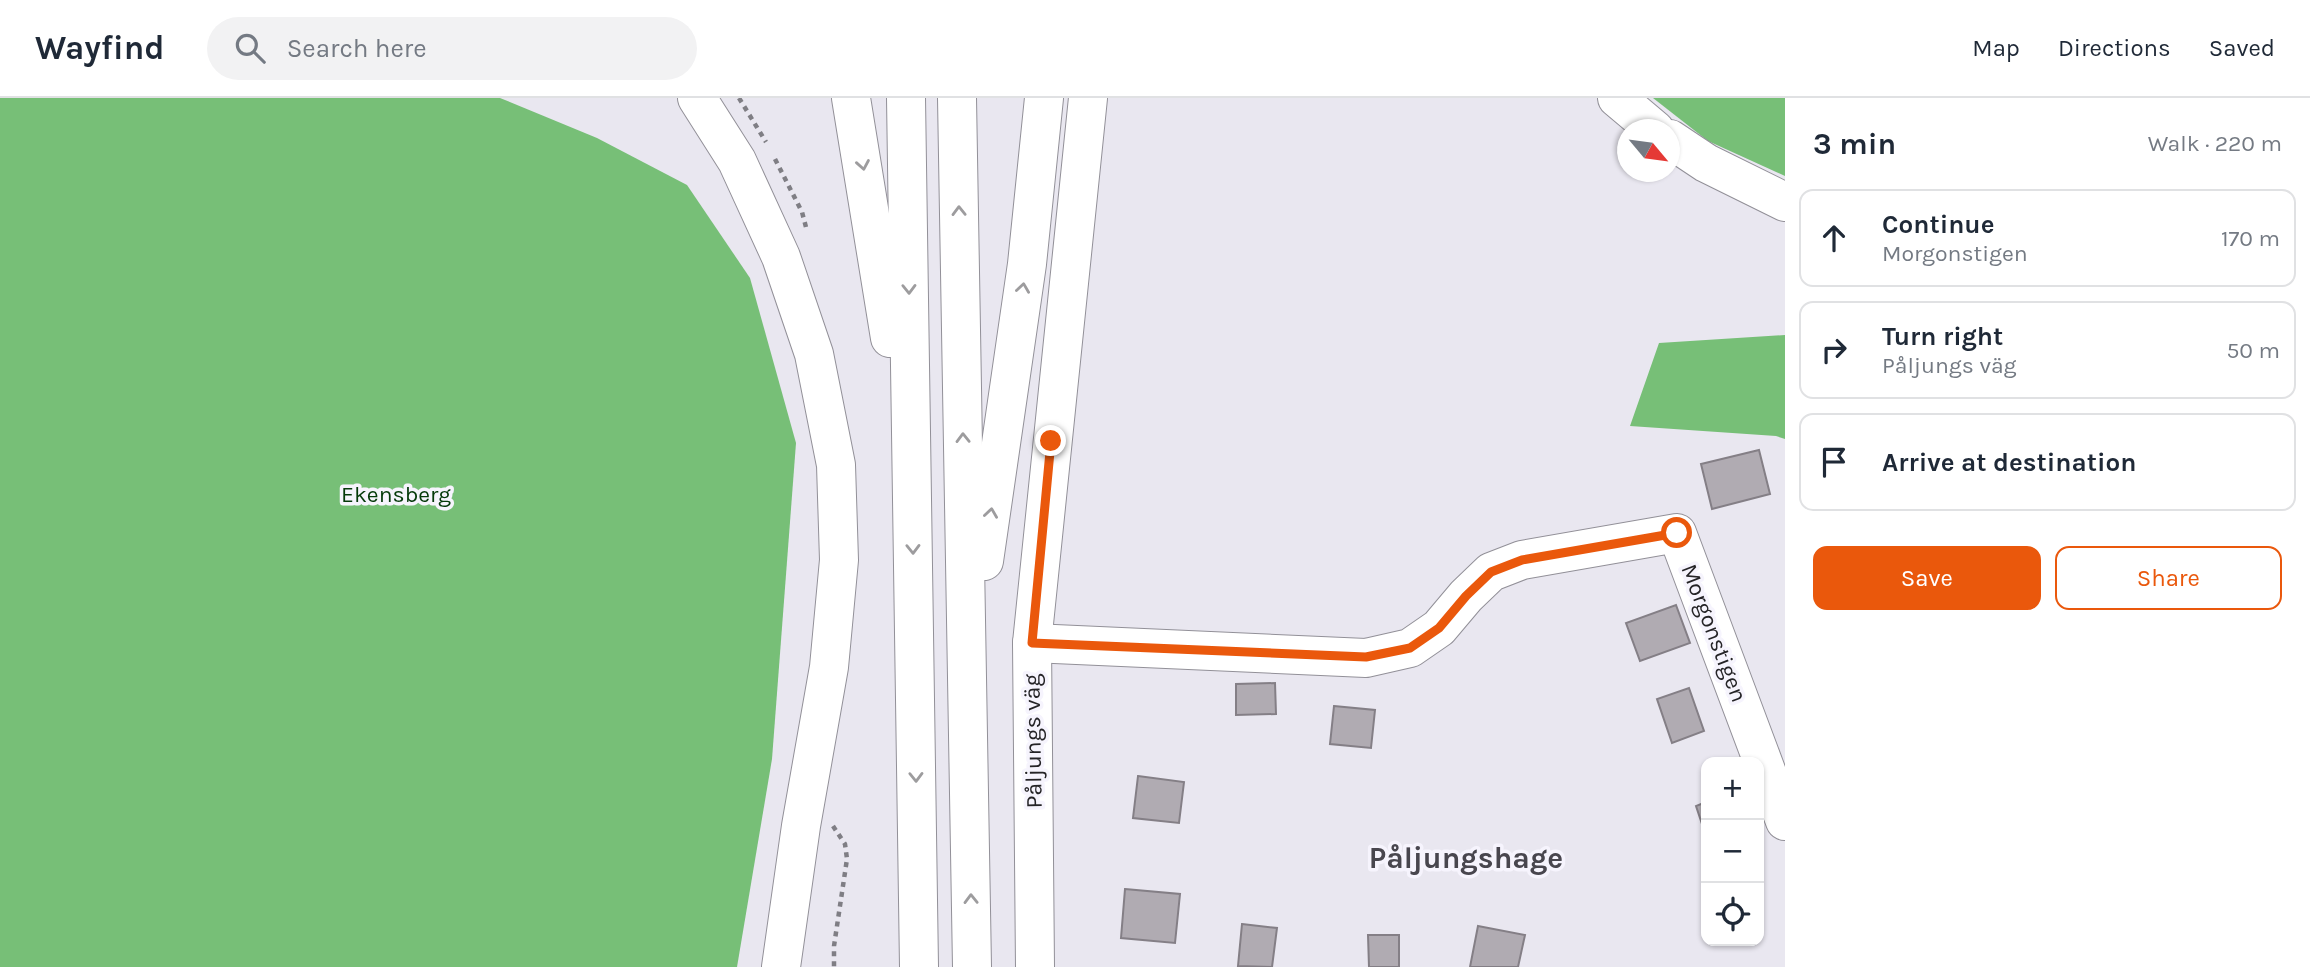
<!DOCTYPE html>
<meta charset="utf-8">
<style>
:root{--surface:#fff;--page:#f2f2f3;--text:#1f2937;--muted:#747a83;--line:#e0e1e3;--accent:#ea580c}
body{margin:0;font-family:Karla,sans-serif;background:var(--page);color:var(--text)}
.controls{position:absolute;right:21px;bottom:21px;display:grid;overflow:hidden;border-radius:14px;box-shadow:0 2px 5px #0004}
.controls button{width:63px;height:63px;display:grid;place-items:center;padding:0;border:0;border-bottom:2px solid var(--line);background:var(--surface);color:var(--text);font:35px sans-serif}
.compass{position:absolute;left:1617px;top:21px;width:63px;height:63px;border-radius:50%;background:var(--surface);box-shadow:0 2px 5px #0004;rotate:119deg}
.stop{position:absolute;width:21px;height:21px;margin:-16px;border:5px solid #ea580c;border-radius:50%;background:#fff}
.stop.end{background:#ea580c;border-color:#fff;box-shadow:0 2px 7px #0008}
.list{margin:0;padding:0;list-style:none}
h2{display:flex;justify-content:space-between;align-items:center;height:91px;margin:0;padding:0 28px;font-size:30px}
h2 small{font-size:23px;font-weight:400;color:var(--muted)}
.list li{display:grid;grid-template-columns:46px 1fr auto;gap:21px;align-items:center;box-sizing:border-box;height:98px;margin:0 14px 14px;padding:0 14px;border:2px solid var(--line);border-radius:14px}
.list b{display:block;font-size:26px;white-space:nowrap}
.list p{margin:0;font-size:23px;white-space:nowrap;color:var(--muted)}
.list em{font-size:23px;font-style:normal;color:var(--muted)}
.actions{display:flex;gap:14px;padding:21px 28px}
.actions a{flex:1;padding:16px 0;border:2px solid var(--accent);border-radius:14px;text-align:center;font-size:24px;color:var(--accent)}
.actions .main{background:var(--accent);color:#fff}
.icon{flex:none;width:38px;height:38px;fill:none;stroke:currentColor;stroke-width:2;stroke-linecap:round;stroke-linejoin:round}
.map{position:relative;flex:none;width:1785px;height:869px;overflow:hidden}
header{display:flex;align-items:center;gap:42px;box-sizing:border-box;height:98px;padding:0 35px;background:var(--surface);border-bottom:2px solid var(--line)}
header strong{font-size:33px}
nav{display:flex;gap:38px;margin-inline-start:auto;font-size:24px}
.search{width:490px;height:63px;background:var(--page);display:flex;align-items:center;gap:18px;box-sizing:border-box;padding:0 24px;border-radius:38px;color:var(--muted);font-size:26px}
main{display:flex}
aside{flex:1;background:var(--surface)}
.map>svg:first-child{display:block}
.forest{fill:#77bf77}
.building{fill:#b0abb2;stroke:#847f86;stroke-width:2}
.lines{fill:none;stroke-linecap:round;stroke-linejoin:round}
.minor-casing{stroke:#929098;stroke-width:40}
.major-casing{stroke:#929098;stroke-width:40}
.highway-casing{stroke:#929098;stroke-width:40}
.path{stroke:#7f7e84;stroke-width:4.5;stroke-dasharray:5 5;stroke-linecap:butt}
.minor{stroke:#fff;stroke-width:38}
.major{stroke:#fff;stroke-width:38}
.highway{stroke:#fff;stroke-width:38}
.oneway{stroke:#9d9c9e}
.route{stroke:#ea580c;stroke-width:9}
.labels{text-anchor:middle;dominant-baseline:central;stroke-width:7;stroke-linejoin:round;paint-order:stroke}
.park-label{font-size:23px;fill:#053a0a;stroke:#f6f4fd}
.street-label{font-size:23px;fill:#252427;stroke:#f6f4fd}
.district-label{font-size:30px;font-weight:bold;fill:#48464e;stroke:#f6f4fd}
</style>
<header>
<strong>Wayfind</strong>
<div class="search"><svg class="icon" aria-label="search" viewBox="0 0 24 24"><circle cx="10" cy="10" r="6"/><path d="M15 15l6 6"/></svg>Search here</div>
<nav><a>Map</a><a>Directions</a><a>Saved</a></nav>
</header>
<main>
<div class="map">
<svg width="1785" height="869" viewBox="0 0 1785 869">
<rect width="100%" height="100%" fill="#e9e7f0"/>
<g class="forest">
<polygon points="0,0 500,0 597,40 687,87 750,180 796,345 772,661 737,869 0,869"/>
<polygon points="1653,0 1785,0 1785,78 1708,43"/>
<polygon points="1785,237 1785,341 1776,338 1630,328 1659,245"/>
</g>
<g class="building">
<polygon points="1759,352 1770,396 1712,411 1701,366"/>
<polygon points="1676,507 1690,545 1640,563 1626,525"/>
<polygon points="1275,585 1276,616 1236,617 1236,586"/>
<polygon points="1689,590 1704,633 1672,645 1657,601"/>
<polygon points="1334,608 1375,612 1371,650 1330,646"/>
<polygon points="1138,678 1184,684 1179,725 1133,720"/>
<polygon points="1706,704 1706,738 1696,708"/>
<polygon points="1125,791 1180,796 1175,845 1121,840"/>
<polygon points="1242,826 1277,830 1272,869 1238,868"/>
<polygon points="1478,828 1525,837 1518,869 1470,869"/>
<polygon points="1368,837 1399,837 1399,869 1369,869"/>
</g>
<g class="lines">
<g class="minor-casing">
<g id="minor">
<polyline points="1617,0 1655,32"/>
<polyline points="1670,41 1706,65 1785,104"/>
<polyline points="1032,545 1366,560 1410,550 1439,530 1466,498 1491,474 1522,462 1677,435 1785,723"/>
<polyline points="1035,869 1032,545 1088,0"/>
</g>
</g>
<g class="major-casing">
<polyline id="major" points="697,0 737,63 781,159 814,256 836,367 839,462 829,569 801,728 781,869"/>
</g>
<g class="highway-casing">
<g id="highway">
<polyline points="851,0 890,240"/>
<polyline points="906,0 919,869"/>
<polyline points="957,0 972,869"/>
<polyline points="984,463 1027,166 1044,0"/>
</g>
</g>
<g class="path">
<polyline points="739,0 766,44"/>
<polyline points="775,61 802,114 807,133"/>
<polyline points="833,728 845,746 847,761 834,848 834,869"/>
</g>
<use href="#minor" class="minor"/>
<use href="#major" class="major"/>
<use href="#highway" class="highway"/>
</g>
<defs><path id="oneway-chevron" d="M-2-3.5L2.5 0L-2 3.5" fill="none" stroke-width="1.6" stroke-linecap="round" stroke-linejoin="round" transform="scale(1.75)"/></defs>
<g class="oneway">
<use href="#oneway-chevron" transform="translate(863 67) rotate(80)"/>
<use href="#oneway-chevron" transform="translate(959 113) rotate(-91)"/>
<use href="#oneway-chevron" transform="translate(1023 190) rotate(-82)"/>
<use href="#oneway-chevron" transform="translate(909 191) rotate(89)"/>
<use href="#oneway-chevron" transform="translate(963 340) rotate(-91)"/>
<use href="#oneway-chevron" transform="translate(991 415) rotate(-82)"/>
<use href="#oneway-chevron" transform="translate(913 451) rotate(89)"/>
<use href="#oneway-chevron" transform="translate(916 679) rotate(89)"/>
<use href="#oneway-chevron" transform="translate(971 801) rotate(-91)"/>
</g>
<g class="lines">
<polyline class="route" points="1051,343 1032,545 1366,559 1410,550 1439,530 1466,498 1491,474 1522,462 1677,435"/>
</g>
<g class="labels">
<g class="park-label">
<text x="396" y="396">Ekensberg</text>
</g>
<g class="street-label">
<text transform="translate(1714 535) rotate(69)">Morgonstigen</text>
<text transform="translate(1033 643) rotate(-91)">Påljungs väg</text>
</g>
<g class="district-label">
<text x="1466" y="760">Påljungshage</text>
</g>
</g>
</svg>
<div class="controls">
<button>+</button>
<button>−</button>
<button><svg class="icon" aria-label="locate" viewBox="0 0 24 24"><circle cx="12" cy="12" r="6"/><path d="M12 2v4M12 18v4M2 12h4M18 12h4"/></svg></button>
</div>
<svg class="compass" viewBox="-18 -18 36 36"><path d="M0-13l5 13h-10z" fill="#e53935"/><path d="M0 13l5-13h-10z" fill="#747a83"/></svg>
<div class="stop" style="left:1677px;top:435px"></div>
<div class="stop end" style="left:1051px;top:343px"></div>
</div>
<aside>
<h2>3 min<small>Walk · 220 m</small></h2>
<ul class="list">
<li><svg class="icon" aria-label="ahead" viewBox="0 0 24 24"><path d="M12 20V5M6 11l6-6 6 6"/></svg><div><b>Continue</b><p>Morgonstigen</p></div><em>170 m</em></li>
<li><svg class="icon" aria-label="right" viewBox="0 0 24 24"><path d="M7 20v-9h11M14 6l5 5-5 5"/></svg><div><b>Turn right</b><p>Påljungs väg</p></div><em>50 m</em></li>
<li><svg class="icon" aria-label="arrive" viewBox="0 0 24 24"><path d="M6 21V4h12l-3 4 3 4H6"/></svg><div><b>Arrive at destination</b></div></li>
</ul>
<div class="actions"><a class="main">Save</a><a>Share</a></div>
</aside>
</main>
